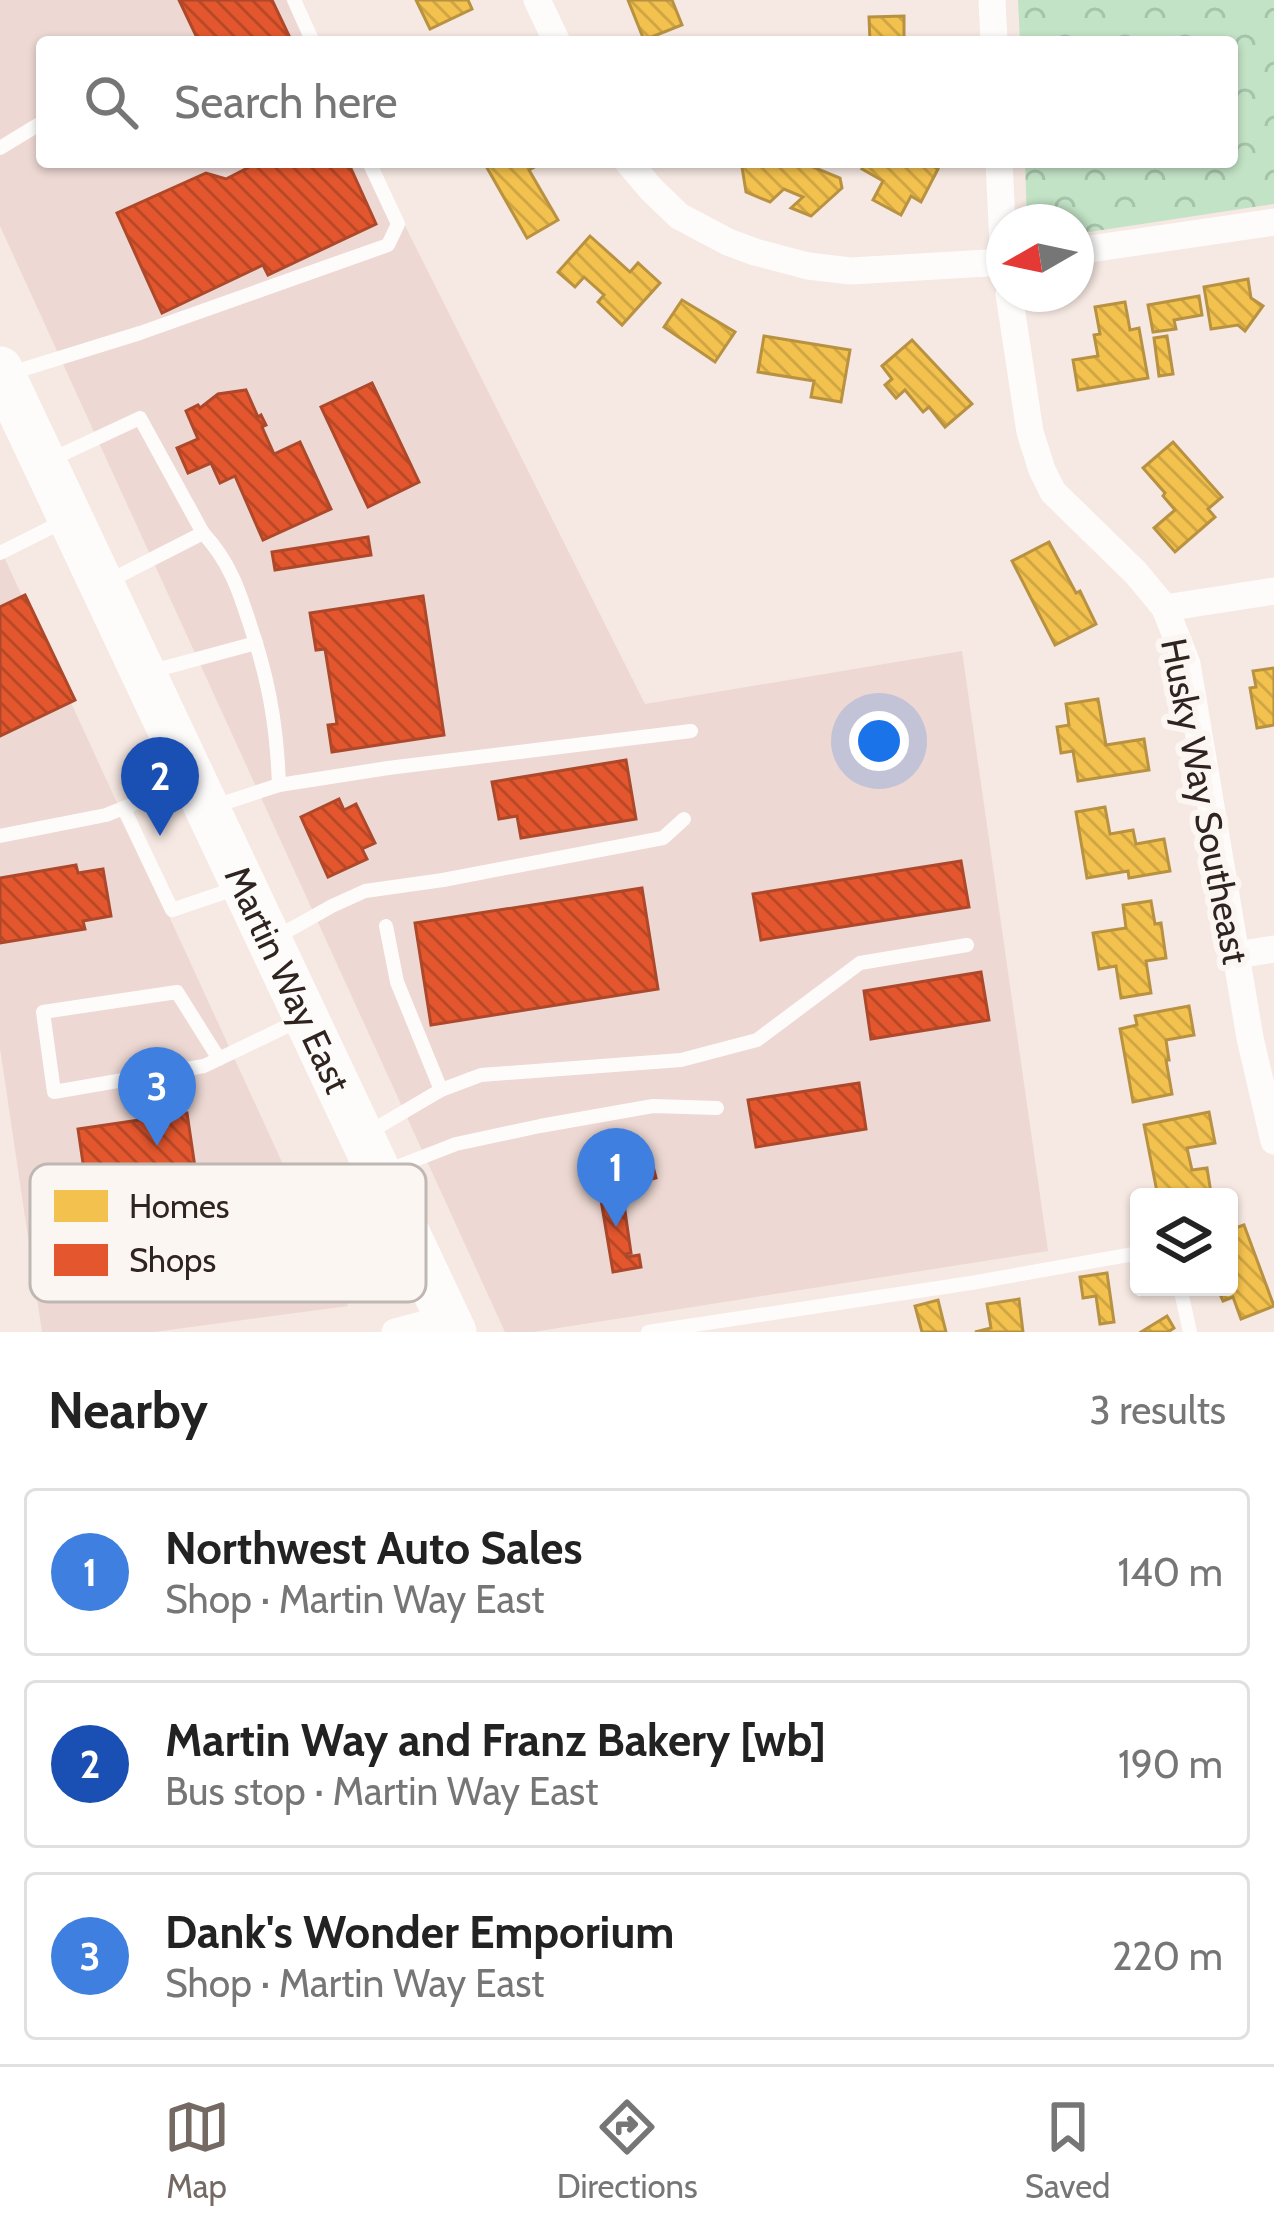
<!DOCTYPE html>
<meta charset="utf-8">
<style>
:root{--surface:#fff;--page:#f6f6f6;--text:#222;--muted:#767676;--line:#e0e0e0;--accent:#756963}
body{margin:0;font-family:Cabin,sans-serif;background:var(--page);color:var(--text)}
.controls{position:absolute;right:36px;bottom:36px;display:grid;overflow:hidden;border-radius:12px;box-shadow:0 3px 9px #0004}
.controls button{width:108px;height:108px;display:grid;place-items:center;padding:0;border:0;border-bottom:3px solid var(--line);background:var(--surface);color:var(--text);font:60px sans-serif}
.compass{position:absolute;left:986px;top:204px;width:108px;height:108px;border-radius:50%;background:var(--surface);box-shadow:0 3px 9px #0004;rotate:261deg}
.you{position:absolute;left:879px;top:741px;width:42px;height:42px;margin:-30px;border:9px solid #fff;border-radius:50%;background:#1a73e8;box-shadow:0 0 0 18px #1a73e833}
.badge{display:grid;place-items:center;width:78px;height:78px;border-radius:50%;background:var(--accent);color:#fff;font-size:39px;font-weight:700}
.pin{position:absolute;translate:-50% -99px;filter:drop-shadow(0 3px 6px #0008)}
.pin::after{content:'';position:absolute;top:63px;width:42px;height:36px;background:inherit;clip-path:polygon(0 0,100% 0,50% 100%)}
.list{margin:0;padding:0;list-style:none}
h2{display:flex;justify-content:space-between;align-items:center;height:156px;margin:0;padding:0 48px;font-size:51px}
h2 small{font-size:39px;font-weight:400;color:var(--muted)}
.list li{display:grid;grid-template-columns:78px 1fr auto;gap:36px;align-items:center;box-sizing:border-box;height:168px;margin:0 24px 24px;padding:0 24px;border:3px solid var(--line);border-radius:12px}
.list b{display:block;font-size:45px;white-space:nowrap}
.list p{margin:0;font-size:39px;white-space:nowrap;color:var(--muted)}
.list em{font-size:39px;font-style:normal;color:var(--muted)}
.icon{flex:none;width:66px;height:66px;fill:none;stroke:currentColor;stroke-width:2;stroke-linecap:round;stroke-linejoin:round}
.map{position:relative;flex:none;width:1274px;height:1332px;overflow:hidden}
.search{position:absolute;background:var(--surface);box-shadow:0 3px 9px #0004;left:36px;right:36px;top:36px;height:132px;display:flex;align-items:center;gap:30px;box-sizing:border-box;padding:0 42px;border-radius:12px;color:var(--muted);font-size:45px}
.sheet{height:732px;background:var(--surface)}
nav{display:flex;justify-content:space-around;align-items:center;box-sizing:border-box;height:168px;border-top:3px solid var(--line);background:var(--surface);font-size:33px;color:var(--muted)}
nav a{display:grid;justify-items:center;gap:6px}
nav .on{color:var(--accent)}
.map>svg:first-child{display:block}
.commercial{fill:#edd8d3}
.park{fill:url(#park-crowns)}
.homes{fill:url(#homes-back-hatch);stroke:#b89240;stroke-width:3}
.shops{fill:url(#shops-back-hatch);stroke:#ae482a;stroke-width:3}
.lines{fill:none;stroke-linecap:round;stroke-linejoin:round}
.service{stroke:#fefcfb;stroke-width:14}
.minor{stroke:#fefcfb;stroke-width:27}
.primary{stroke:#fefcfb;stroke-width:45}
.labels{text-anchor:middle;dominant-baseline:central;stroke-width:12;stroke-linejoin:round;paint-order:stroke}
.street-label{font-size:36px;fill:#2f241f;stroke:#fcf6f3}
.key{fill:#fcf6f3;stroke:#beb7b3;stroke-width:3}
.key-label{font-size:33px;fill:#2f241f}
</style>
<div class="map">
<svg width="1274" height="1332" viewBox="0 0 1274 1332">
<defs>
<pattern id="park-crowns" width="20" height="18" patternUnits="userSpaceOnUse" patternTransform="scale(3)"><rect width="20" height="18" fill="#c2e3c6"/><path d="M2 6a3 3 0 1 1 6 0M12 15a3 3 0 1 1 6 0" fill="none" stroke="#a7c3aa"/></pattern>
<pattern id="homes-back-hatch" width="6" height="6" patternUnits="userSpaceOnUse" patternTransform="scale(3)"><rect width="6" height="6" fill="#f2c14e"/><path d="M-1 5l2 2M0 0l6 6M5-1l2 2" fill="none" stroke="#d0a644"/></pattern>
<pattern id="shops-back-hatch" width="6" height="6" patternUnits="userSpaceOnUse" patternTransform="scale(3)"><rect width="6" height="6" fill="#e4572e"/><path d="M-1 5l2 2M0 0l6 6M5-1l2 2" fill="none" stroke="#b94827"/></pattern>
</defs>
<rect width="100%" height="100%" fill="#f6e8e2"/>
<g class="commercial">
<polygon points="0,0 291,0 312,42 42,42 42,162 373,162 645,704 962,651 1048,1251 533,1332 505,1332 0,226"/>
<polygon points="0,548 348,1306 154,1332 42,1332 0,1048"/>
</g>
<polygon class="park" points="1018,0 1274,0 1274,204 1076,234 1076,222 1027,222 1025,162 1232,162 1232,42 1020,42"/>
<g class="homes">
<polygon points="416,0 468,0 472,9 430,29"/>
<polygon points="628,0 672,0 682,25 644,40"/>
<polygon points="904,16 904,42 870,42 869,17"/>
<polygon points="493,162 544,162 529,170 558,220 527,238 486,166"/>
<polygon points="747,162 801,162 840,178 842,188 811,216 791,208 803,197 784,189 770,202 746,192 742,167"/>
<polygon points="866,162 925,162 938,169 921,202 911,196 901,215 873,200 883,181 862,169"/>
<polygon points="590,236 630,272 638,263 660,283 622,325 598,302 604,295 584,277 575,287 558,272"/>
<polygon points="1248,279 1251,298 1263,306 1245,331 1238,325 1211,329 1204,287"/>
<polygon points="1199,296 1202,315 1174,320 1176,329 1153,332 1148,305"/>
<polygon points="682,300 735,332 715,362 664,327"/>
<polygon points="1125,302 1130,330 1139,328 1148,378 1078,390 1073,360 1098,356 1094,335 1100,334 1095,307"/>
<polygon points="764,336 850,350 841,402 811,397 814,381 758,372"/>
<polygon points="1167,336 1173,374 1159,376 1154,338"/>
<polygon points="912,340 972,404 945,427 929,407 923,412 905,390 896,398 885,385 892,379 882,366"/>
<polygon points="1173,442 1222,497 1208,509 1215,517 1175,552 1154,528 1175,510 1163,496 1165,493 1143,468"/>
<polygon points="1049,542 1076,593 1080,591 1096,624 1055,645 1012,561"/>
<polygon points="1274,668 1274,725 1257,728 1250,688 1256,687 1253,671"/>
<polygon points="1098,699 1106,745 1144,739 1149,770 1078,781 1073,751 1061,753 1057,727 1069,725 1066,704"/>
<polygon points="1105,807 1110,834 1133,830 1136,844 1164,839 1170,871 1129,878 1128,871 1087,878 1076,812"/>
<polygon points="1151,901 1155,924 1161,923 1166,958 1146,961 1151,993 1121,998 1116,966 1099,969 1093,933 1126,928 1123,905"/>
<polygon points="1189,1006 1194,1035 1166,1040 1169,1060 1166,1060 1172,1094 1133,1102 1120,1029 1137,1025 1135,1016"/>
<polygon points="1209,1112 1215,1143 1187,1148 1192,1170 1207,1168 1211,1193 1188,1197 1158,1197 1144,1125"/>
<polygon points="1244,1225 1274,1306 1241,1319 1233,1297 1223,1301 1217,1287 1229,1287 1229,1230"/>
<polygon points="1107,1273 1114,1322 1100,1324 1096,1296 1083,1298 1080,1277"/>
<polygon points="1019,1299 1023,1332 975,1332 991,1328 987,1304"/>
<polygon points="938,1300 946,1332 922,1332 915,1306"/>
<polygon points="1167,1316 1174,1328 1168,1332 1141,1332"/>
</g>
<g class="shops">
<polygon points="179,0 272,0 292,42 199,42"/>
<polygon points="254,162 348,162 376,224 268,275 263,265 162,313 117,213 206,173 226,179 255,164"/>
<polygon points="372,383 419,482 368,507 321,407"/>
<polygon points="246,390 258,417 261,415 266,425 262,427 274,454 300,442 331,509 263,540 235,476 220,483 211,463 188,473 177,448 198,439 186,411 198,405 200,408 218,394"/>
<polygon points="368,537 371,555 275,570 272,552"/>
<polygon points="25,595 75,700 0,736 0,607"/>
<polygon points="423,596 444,735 332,752 328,725 337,724 325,649 316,650 310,613"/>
<polygon points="626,760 636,819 521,838 517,816 499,819 492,782"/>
<polygon points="339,799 344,810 356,804 375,843 362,849 367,859 328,877 301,817"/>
<polygon points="961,861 969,907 761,940 753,894"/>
<polygon points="76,865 78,873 103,869 111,916 83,921 85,929 0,943 0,878"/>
<polygon points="642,888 658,989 431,1025 415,923"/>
<polygon points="981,972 989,1020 871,1039 864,991"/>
<polygon points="859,1083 866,1129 756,1147 748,1100"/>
<polygon points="187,1113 197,1181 88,1197 78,1129"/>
<polygon points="621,1131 624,1151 601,1156 597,1136"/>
<polygon points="650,1155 656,1178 634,1184 628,1161"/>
<polygon points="623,1197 631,1253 626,1254 627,1257 639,1255 641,1267 613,1272 601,1200"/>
</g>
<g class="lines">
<g class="service">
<polyline points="294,0 313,42"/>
<polyline points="0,148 41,123"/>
<polyline points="8,374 140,333 388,245 398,224 369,162"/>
<polyline points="50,460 140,418 203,533 107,582"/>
<path d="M203 533C234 566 242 601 256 643"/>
<polyline points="0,553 66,520"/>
<path d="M149 672 256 643C271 692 277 733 279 785"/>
<polyline points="212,807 279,785 388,768 691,731"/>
<polyline points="124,809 172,910 237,888"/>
<polyline points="0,836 106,815 189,782"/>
<polyline points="386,926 397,982 441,1090"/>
<polyline points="275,938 332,906 365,891 443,880 663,838 684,819"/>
<polyline points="219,1059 177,992 43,1012 54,1092 204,1066 302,1019"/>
<polyline points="366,1134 441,1090 481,1075 681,1060 757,1040 860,963 967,945"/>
<polyline points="384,1172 456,1144 540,1126 653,1106 717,1108"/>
<polyline points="1180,1287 1190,1332"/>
<polyline points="648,1332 971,1283 1139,1253"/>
</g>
<g class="minor">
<polyline points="537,0 557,42"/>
<polyline points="992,0 994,42"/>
<polyline points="628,162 651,189 679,216 728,242 755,252 808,266 851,271 1004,262"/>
<polyline points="999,162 1004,264"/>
<polyline points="1076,251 1274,222"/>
<polyline points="1009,294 1030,432 1042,470 1053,492 1136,573 1165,608 1187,664 1250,1038 1274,1141"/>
<polyline points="1165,608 1274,591"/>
<polyline points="1236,955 1274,949"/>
<polyline points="395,1332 448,1318"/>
</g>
<path class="primary" id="s1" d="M0 369 454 1332"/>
</g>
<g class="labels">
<g class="street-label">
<text transform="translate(1205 801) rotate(79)">Husky Way Southeast</text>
<text stroke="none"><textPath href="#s1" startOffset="675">Martin Way East</textPath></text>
</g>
</g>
<rect x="30" y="1164" width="396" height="138" rx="18" class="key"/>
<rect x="54" y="1190" width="54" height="32" fill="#f2c14e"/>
<rect x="54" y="1244" width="54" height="32" fill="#e4572e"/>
<g class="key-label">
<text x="129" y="1218">Homes</text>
<text x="129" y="1272">Shops</text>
</g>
</svg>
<div class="controls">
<button><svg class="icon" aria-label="layers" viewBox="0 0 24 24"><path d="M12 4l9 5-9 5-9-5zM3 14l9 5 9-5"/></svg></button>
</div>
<svg class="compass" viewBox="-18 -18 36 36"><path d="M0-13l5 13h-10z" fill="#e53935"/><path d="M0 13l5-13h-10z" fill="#767676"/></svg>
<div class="you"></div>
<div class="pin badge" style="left:616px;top:1227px;background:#3f7fe0">1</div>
<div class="pin badge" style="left:160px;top:836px;background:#1a4fb4">2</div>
<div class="pin badge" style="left:157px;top:1146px;background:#3f7fe0">3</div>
<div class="search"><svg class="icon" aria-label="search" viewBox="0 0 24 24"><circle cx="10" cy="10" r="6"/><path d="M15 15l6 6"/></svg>Search here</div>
</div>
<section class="sheet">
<h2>Nearby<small>3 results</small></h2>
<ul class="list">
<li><span class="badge" style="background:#3f7fe0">1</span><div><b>Northwest Auto Sales</b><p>Shop · Martin Way East</p></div><em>140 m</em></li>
<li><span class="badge" style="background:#1a4fb4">2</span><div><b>Martin Way and Franz Bakery [wb]</b><p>Bus stop · Martin Way East</p></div><em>190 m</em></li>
<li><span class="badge" style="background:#3f7fe0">3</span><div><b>Dank's Wonder Emporium</b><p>Shop · Martin Way East</p></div><em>220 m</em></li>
</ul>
</section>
<nav>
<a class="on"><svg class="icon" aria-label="map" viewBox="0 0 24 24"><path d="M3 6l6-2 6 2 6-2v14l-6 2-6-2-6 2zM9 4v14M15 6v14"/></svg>Map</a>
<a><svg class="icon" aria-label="directions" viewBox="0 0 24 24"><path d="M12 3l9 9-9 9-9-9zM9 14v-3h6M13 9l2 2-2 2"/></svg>Directions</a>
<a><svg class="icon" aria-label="saved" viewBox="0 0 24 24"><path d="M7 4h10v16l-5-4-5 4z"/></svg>Saved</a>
</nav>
